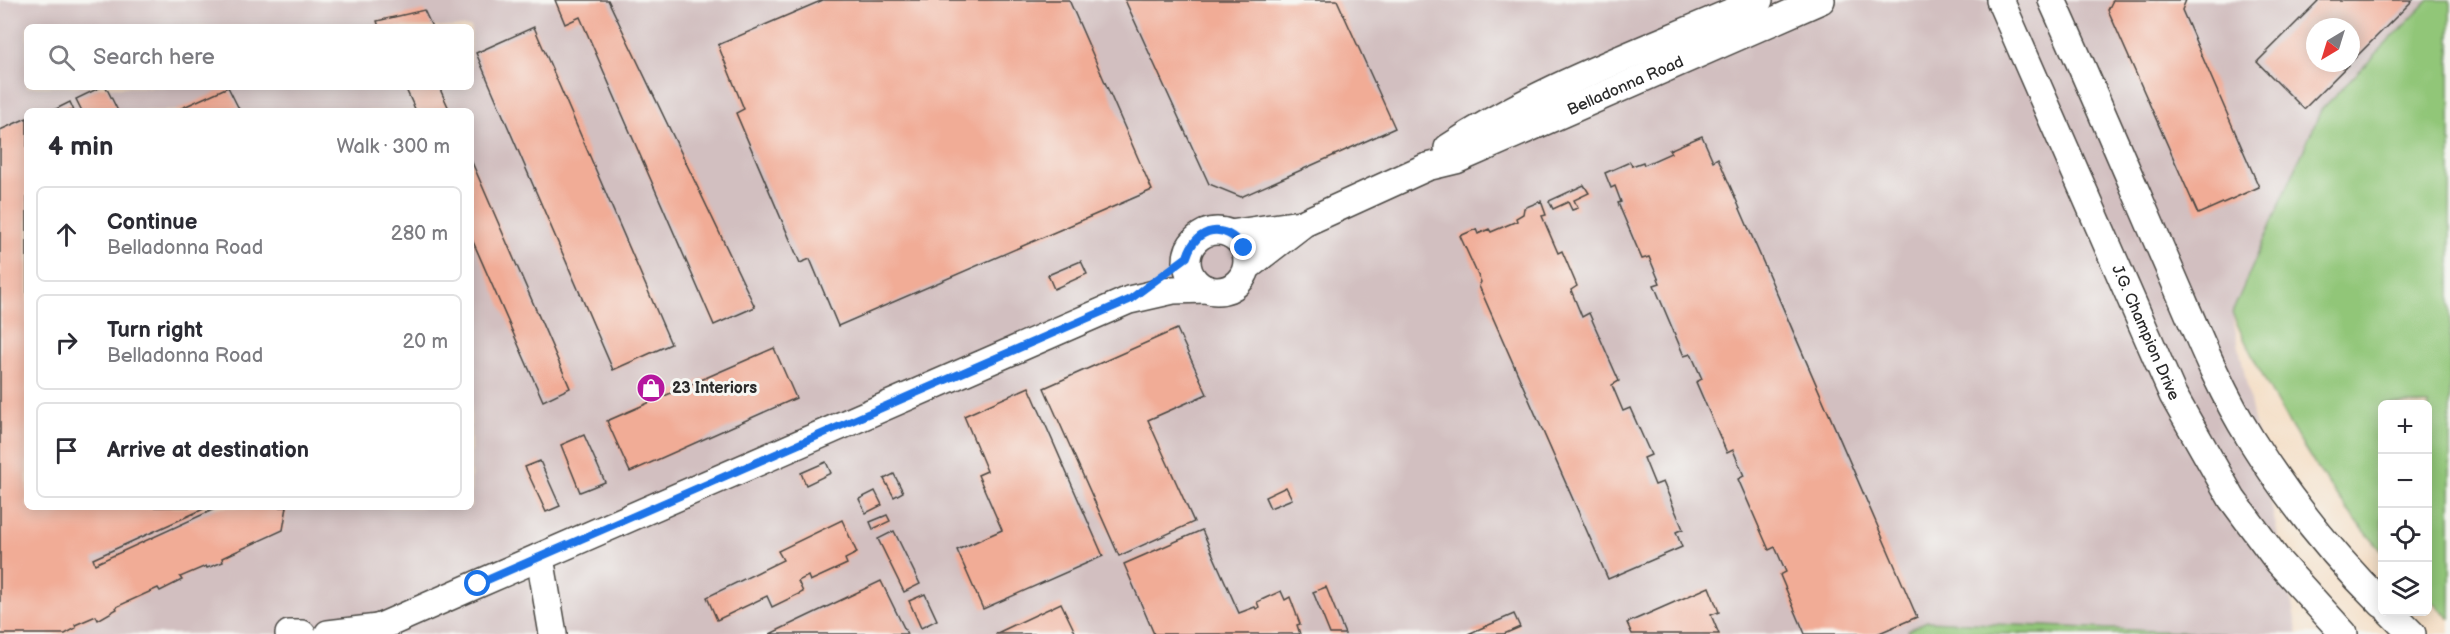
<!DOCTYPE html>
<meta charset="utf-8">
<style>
:root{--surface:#fff;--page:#f7f7f7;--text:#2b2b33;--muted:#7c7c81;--line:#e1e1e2}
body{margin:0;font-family:"Balsamiq Sans",sans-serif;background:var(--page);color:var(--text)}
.controls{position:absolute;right:18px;bottom:18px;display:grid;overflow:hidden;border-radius:9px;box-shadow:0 3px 15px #0003}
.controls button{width:54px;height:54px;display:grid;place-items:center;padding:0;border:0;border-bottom:2px solid var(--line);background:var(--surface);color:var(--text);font:30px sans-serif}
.compass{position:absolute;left:2306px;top:18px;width:54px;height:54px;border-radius:50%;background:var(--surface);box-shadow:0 3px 15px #0003;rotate:218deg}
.stop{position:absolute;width:18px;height:18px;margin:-14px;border:4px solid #1a73e8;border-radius:50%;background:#fff}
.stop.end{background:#1a73e8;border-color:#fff;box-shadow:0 2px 6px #0008}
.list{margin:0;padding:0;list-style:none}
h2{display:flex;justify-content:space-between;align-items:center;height:78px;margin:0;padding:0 24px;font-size:26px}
h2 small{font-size:20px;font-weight:400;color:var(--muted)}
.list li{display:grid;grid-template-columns:39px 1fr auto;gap:18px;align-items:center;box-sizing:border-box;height:96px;margin:0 12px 12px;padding:0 12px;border:2px solid var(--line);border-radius:9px}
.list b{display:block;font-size:22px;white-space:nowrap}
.list p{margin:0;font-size:20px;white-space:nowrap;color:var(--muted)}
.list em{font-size:20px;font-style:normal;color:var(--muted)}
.icon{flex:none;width:33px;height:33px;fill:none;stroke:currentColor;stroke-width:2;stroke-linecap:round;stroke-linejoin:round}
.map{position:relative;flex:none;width:2450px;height:634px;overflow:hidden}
.search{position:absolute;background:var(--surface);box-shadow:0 3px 15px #0003;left:24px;top:24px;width:450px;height:66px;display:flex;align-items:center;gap:15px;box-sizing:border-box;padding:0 21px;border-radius:9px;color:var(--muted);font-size:22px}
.panel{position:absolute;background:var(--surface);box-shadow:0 3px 15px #0003;left:24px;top:108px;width:450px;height:402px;border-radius:9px}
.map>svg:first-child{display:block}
.industrial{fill:#d2bfc0;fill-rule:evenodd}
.green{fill:#91c678;stroke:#5e7852;stroke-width:1.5}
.building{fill:#f1ac96}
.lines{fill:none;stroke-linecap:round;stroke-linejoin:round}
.minor-casing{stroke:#494642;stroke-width:30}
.minor{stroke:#fff;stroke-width:27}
.route{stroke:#1a73e8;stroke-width:8}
.labels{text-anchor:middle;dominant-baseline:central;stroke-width:6;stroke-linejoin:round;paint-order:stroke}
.street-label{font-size:16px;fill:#2b2b2b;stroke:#f6f6f2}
.poi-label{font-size:16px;font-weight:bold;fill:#2b2b2b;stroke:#f6f6f2;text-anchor:start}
</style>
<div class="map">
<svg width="2450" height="634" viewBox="0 0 2450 634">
<rect width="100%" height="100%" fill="#f6f6f2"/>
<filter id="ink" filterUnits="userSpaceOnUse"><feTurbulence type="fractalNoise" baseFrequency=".0167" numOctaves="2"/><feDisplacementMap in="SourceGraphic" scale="12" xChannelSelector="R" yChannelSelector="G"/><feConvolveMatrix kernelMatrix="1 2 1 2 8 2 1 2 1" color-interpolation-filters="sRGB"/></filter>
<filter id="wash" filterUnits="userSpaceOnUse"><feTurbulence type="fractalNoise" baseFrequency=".008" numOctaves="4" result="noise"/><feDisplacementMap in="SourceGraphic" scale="24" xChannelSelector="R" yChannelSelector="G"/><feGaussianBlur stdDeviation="1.35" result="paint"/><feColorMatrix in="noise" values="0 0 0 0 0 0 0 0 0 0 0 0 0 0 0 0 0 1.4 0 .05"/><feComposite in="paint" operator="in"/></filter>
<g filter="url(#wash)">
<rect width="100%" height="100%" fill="#f4ddc3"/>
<path class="industrial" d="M0 0H2429L2321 110 2232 313 2298 634H2225L1927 621 1908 630 1909 634H0ZM27 27H471V87H27ZM2315 27H2351V63H2315ZM27 111H471V507H27Z"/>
<g class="green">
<path d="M2429 0H2450V618L2428 598V404H2382V551C2318 481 2271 399 2232 313L2321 110Z"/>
<polygon points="1927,621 2225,634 1909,634 1908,630"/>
</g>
<g id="blocks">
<g class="building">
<polygon points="555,0 608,0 755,307 714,325 580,17 565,24"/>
<polygon points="823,0 1069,0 1152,190 838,326 810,259 800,263 736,113 744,109 718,45"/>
<polygon points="1125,0 1337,0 1395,128 1241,197 1209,184"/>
<polygon points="2113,0 2186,0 2182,10 2259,187 2198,214 2108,10"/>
<polygon points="2319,0 2413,0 2351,62 2351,27 2315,27 2315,63 2350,63 2304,109 2257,62"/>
<polygon points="424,10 432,27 379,27 377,21"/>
<polygon points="534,27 671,344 613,370 476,53"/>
<polygon points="101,87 106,87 118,111 82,111 76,99"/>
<polygon points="228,87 240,111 175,111"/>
<polygon points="405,87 439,87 450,111 416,111"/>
<polygon points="70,102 74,111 52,111"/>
<polygon points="27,118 27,507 208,507 93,559 95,564 219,507 287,507 283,530 222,558 223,562 207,568 206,566 180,577 182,580 160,591 158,588 116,607 117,609 98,620 96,616 75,625 76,628 65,634 0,634 0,130"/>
<polygon points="1702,136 1713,161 1718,158 1917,617 1877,634 1805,634 1780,575 1786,572 1775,547 1769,550 1738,479 1744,476 1733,450 1727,453 1696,382 1702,379 1691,354 1684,356 1654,285 1660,283 1649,257 1642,259 1618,203 1621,202 1615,186 1611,188 1605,173 1630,162 1632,166 1643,162 1644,165 1671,153 1669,150"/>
<polygon points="471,160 570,388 543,401 471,237"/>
<polygon points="1584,185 1589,193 1574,200 1578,208 1572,210 1568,202 1553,209 1549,201"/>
<polygon points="1541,201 1546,215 1542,216 1558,253 1562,251 1577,286 1571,290 1582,317 1589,313 1619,381 1612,385 1623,411 1630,408 1651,455 1644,458 1655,485 1663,482 1683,529 1676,532 1682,547 1608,579 1479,286 1481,282 1460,236 1476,229 1478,234 1489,229 1491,232 1517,221 1516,218 1523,214 1524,208"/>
<polygon points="1081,261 1087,274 1054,289 1048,275"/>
<polygon points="1177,329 1207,394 1148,420 1194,522 1119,556 1044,388"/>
<polygon points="774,348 796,398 630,472 607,421"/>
<polygon points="1029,387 1103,556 983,609 957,550 1002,530 978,475 987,471 964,416"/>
<polygon points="584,435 605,482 580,492 561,445"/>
<polygon points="540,461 560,506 546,512 525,467"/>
<polygon points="826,462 831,473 806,485 801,473"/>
<polygon points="894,474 903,492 894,497 884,479"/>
<polygon points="1286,487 1292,499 1270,508 1265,497"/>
<polygon points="875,491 882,505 866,513 859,499"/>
<polygon points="887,515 890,521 873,529 870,522"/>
<polygon points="842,520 857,553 845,559 847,564 810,581 808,576 798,581 803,592 772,607 767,596 717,620 707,597 783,560 778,551"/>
<polygon points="1202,530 1239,613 1255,607 1256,609 1259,607 1257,602 1281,591 1285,600 1290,597 1300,624 1297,625 1300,634 1154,634 1124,564"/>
<polygon points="894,531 920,584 904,592 878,539"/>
<polygon points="881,581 907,634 770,634"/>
<polygon points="1326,587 1345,634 1330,634 1313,592"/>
<polygon points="1709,587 1719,612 1711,615 1719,634 1632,634 1627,623"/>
<polygon points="925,594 937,620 921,628 909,601"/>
<polygon points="1061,603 1076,634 995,634"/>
<polygon points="1514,614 1520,627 1504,634 1468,634"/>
</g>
</g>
</g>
<g filter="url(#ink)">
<use href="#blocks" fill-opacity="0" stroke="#494642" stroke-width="1.5"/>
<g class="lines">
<g class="minor-casing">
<g id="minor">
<path id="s1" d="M2000 0 2173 395 2232 499 2278 561 2344 634"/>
<path d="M2052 0C2093 91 2132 183 2172 275 2196 330 2218 387 2250 438 2288 499 2332 554 2382 604"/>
<path d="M1448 148C1544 84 1655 47 1759 0"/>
<circle cx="1217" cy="261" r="30"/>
<polyline points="1230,234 1300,224"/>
<path id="s2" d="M1247 267 1304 223 1427 167 1456 160 1821 0"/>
<polyline points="538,558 542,569 553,634"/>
<polyline points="2390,612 2412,634"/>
<polyline points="289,634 302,634"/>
<polyline points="328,634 378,628"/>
<polyline points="370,634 378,628 478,584 1129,300 1173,290 1206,289"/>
</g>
</g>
<use href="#minor" class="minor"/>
</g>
</g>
<g class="lines" filter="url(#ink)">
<path class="route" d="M478 584 1129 300 1187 257C1196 226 1226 222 1244 248"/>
</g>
<defs>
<g id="shop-disc" transform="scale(1.5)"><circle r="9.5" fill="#b5179e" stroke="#f6f6f2"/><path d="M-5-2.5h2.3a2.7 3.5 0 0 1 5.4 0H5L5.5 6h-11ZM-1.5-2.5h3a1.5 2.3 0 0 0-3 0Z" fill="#fff"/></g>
</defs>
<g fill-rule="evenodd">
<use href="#shop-disc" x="651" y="388"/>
</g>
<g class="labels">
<g class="street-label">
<text stroke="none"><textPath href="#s2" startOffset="422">Belladonna Road</textPath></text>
<text stroke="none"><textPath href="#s1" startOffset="363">J.G. Champion Drive</textPath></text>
</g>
<g class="poi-label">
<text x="672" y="388">23 Interiors</text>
</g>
</g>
</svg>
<div class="controls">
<button>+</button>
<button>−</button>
<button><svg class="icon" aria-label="locate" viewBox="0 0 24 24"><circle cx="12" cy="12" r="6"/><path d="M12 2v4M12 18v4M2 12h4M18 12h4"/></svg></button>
<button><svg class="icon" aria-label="layers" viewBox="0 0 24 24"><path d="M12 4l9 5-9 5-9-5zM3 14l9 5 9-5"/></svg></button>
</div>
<svg class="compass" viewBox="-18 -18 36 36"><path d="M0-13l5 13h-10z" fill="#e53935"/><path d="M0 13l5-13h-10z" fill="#7c7c81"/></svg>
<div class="stop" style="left:478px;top:584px"></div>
<div class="stop end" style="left:1244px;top:248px"></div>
<div class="search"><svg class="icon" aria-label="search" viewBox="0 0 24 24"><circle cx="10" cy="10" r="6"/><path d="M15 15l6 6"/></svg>Search here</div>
<section class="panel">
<h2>4 min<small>Walk · 300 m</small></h2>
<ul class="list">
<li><svg class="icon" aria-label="ahead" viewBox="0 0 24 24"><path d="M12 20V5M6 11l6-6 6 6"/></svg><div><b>Continue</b><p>Belladonna Road</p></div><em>280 m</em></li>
<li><svg class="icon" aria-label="right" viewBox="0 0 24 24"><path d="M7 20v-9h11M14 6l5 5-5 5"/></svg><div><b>Turn right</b><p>Belladonna Road</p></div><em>20 m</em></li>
<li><svg class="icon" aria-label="arrive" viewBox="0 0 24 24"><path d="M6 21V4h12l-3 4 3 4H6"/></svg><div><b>Arrive at destination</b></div></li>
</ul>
</section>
</div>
